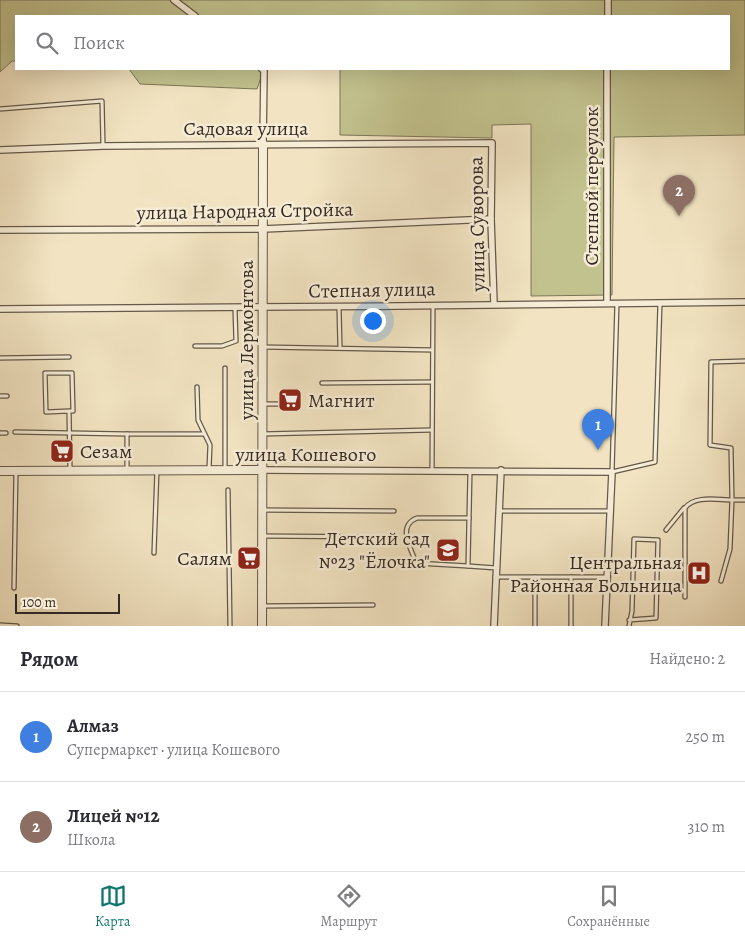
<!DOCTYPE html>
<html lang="ru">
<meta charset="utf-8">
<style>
:root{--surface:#fff;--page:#f2f2f3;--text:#2b2b33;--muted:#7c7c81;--line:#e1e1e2;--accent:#0f766e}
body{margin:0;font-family:Alegreya,serif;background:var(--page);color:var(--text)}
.scale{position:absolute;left:15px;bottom:12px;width:105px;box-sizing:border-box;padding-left:5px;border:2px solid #362b22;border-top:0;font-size:14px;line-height:18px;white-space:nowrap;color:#362b22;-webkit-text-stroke:4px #f7edd7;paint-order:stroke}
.you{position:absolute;left:372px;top:320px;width:18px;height:18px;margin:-12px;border:4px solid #fff;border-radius:50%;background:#1a73e8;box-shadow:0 0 0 8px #1a73e833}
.badge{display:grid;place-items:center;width:32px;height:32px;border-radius:50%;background:var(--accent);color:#fff;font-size:16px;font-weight:700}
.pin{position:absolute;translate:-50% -41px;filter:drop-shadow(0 1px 2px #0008)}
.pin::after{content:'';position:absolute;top:26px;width:18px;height:15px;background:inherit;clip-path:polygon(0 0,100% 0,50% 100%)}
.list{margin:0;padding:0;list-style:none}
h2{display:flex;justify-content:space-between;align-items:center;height:65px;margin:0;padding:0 20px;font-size:21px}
h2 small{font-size:16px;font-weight:400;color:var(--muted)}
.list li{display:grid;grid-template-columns:32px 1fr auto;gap:15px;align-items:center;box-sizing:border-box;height:90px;padding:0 20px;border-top:1px solid var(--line)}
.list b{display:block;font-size:19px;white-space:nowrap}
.list p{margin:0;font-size:16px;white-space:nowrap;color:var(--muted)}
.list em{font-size:16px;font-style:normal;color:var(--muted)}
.icon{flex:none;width:28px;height:28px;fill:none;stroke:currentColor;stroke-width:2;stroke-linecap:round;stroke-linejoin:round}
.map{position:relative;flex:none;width:745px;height:626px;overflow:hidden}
.search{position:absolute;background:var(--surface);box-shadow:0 5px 20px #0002;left:15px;right:15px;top:15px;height:55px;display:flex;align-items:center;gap:12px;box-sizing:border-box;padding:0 18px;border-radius:0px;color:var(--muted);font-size:19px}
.sheet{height:245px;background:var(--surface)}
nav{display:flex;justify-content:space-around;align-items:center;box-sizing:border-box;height:70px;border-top:1px solid var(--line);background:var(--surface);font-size:14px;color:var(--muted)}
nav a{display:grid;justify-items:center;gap:2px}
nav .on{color:var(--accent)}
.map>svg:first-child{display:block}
.garden{fill:#c2c28e;stroke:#7c7658}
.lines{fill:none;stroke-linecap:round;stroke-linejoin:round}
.service-casing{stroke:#65594a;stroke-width:5.5}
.minor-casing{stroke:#65594a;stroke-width:8}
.tertiary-casing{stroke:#65594a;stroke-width:10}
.service{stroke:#f7edd7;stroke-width:3}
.minor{stroke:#f7edd7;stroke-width:5.5}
.tertiary{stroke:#f7edd7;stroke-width:8}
.labels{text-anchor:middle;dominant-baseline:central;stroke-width:5;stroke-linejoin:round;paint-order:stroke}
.street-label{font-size:20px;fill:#362b22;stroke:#f7edd7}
.poi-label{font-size:20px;fill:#362b22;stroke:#f7edd7;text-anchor:end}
</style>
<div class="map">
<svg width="745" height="626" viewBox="0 0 745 626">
<rect width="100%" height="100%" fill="#f2e4c2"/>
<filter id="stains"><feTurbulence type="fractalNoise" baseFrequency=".004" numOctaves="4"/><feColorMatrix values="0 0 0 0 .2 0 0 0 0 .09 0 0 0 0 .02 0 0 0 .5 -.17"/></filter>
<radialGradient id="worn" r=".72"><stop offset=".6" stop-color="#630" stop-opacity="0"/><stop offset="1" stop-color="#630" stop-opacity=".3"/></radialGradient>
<g class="garden">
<polygon points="0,0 745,0 745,135 614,137 612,295 531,296 531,124 492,125 492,138 340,135 340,69 729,69 729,16 16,16 16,61 12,61 0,72"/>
<polygon points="129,69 264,69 257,89 140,84"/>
</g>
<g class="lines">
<g class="service-casing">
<g id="service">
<polyline points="0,109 102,101 103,145"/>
<polyline points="617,303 612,472 655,462 660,303"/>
<polyline points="339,307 340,348"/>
<polyline points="195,346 222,346 236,341 235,309"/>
<polyline points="263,347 432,350"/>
<polyline points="0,358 69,357"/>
<polyline points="322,383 432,382"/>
<polyline points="197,387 198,420 210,445 209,469"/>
<polyline points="0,396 7,396"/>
<polyline points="263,404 278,404"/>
<polyline points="69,411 46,412 45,373 72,373 73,411 69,411 70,469"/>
<polyline points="15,432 127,434"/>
<polyline points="0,433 6,433"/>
<polyline points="262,434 431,430"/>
<polyline points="127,469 127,434 204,434"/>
<polyline points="225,469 225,368"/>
<polyline points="432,471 433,306"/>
<polyline points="470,471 468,566 496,568"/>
<polyline points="228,490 230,626"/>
<polyline points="263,510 394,511"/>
<polyline points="499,511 609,511"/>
<polyline points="666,530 684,508"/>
<polyline points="263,536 383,537"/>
<polyline points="154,553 157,470"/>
<path d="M468 566 416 563C412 550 396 526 417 518H469"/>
<polyline points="495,577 607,577"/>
<polyline points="721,581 730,549 732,500 745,500"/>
<polyline points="14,588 16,471"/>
<path d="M685 597V508C695 495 717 500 732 500L731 448 710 445 711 362 745 361"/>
<polyline points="263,606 373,605"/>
<polyline points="0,625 17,626"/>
<polyline points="535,626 535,577"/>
<polyline points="571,626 571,577"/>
<polyline points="629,626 632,611 634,539 658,540 656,618 629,620"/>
</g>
</g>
<g class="minor-casing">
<g id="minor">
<polyline points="174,0 195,16"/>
<polyline points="608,16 608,0"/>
<polyline points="262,69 264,70 263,144"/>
<polyline points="0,150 103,146 492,143 491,219 494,304"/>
<polyline points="0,230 263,229 491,219"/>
<polyline points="607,303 607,69"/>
<path d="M0 309C248 309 497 304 745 302"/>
<polyline points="262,470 612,472 605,626"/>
<polyline points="494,626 501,470"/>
</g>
</g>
<g class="tertiary-casing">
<g id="tertiary">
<polyline points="0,471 262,470"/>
<polyline points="262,626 263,144"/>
</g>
</g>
<use href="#service" class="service"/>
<use href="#minor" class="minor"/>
<use href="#tertiary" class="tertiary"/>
</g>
<defs>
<g id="supermarket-square" transform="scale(1.25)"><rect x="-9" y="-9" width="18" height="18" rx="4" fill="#8f2418" stroke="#f7edd7"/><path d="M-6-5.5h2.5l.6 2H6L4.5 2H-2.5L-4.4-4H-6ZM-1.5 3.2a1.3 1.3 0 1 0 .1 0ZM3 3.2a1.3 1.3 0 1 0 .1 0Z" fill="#fff"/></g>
<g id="school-square" transform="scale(1.25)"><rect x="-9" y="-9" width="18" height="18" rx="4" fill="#8f2418" stroke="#f7edd7"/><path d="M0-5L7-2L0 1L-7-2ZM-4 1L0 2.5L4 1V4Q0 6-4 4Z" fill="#fff"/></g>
<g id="hospital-square" transform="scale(1.25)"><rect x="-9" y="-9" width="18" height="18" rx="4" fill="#8f2418" stroke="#f7edd7"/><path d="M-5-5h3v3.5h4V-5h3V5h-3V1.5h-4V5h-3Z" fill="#fff"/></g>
</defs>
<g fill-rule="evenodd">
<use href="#supermarket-square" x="290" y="400"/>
<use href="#supermarket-square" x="62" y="451"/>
<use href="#school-square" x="448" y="550"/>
<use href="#supermarket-square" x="249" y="558"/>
<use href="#hospital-square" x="699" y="573"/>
</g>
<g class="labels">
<g class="street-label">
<text x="246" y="128">Садовая улица</text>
<text transform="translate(591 186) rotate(-90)">Степной переулок</text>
<text transform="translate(245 211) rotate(-1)">улица Народная Стройка</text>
<text transform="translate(477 224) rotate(-91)">улица Суворова</text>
<text transform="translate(372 290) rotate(-1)">Степная улица</text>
<text transform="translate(246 340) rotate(-90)">улица Лермонтова</text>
<text x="306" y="454">улица Кошевого</text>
</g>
<g class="poi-label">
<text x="308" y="400" text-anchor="start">Магнит</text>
<text x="80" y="451" text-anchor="start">Сезам</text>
<text x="430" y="538">Детский сад<tspan x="430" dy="23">№23 "Ёлочка"</tspan></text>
<text x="232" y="558">Салям</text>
<text x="682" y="562">Центральная<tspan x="682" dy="23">Районная Больница</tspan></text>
</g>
</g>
<rect width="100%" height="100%" filter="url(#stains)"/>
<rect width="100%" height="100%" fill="url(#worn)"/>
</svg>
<div class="scale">100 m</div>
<div class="you"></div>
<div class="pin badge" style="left:598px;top:450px;background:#3f7fe0">1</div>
<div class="pin badge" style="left:679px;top:216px;background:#8d6e63">2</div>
<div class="search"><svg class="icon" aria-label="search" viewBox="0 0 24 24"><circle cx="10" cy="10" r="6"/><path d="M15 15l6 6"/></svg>Поиск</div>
</div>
<section class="sheet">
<h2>Рядом<small>Найдено: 2</small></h2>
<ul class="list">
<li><span class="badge" style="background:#3f7fe0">1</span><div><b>Алмаз</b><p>Супермаркет · улица Кошевого</p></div><em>250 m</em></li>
<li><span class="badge" style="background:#8d6e63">2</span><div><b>Лицей №12</b><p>Школа</p></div><em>310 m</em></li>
</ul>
</section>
<nav>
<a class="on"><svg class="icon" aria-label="map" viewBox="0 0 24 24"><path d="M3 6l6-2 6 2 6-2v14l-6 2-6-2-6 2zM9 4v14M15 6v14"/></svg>Карта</a>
<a><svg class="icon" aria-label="directions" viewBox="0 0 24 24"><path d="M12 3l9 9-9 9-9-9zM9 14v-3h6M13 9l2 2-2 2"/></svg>Маршрут</a>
<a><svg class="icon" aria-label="saved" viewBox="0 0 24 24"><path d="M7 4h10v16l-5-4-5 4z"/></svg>Сохранённые</a>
</nav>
